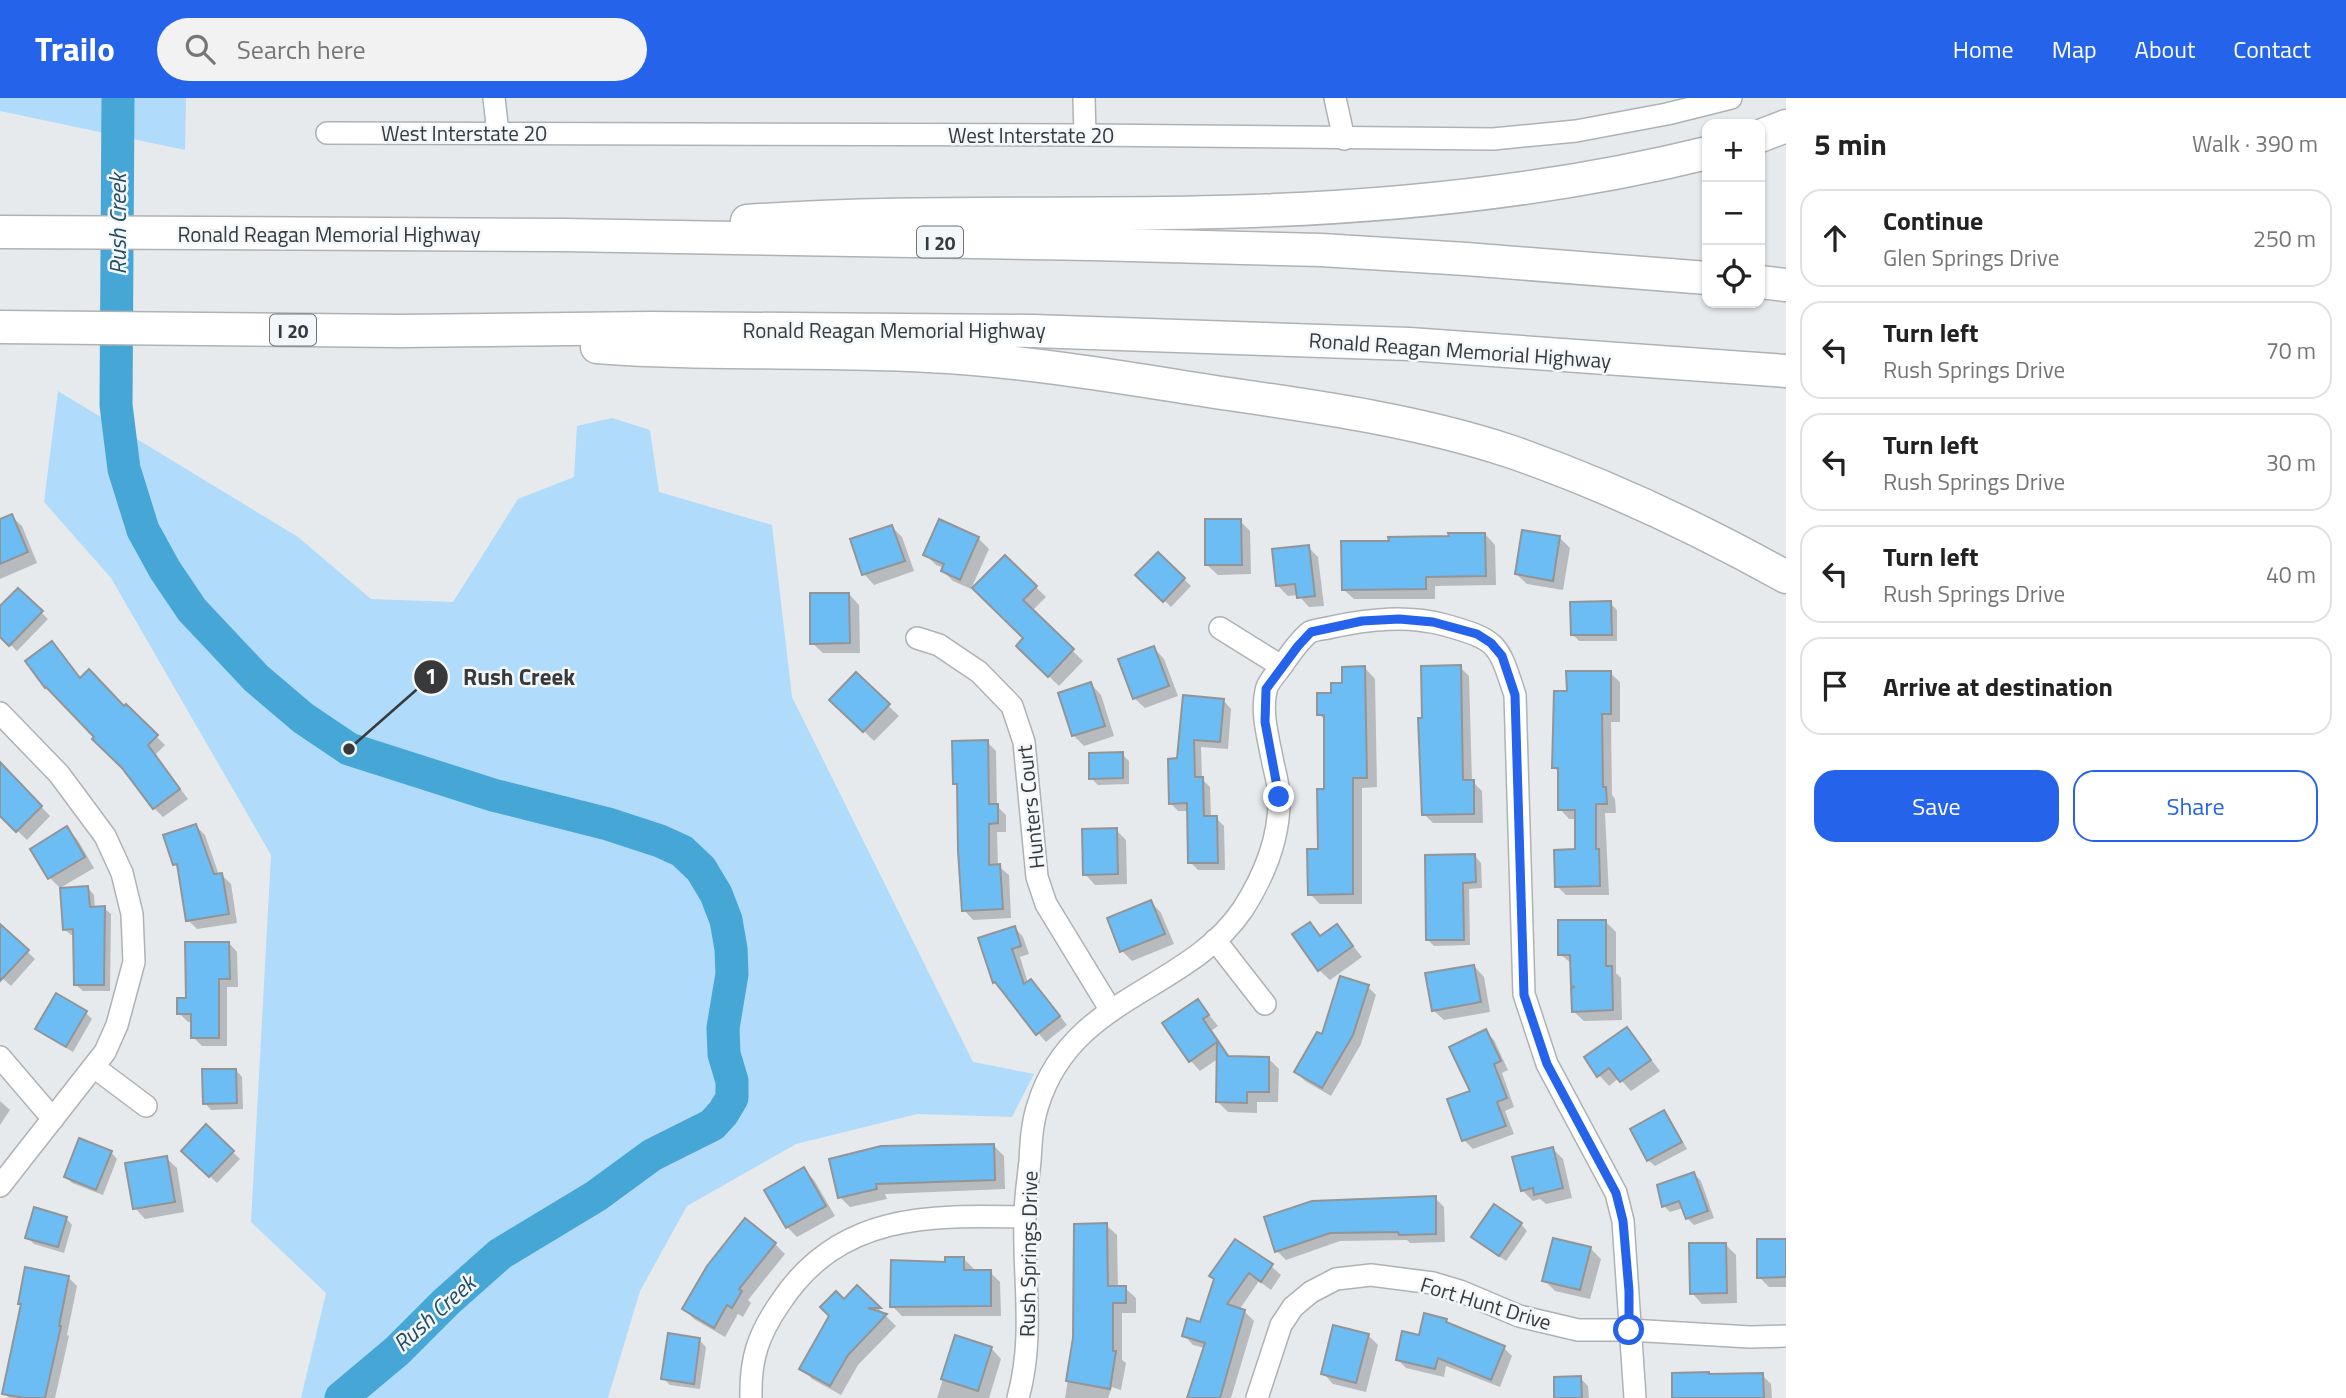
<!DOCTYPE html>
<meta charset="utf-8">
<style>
:root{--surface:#fff;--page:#f2f2f2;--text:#222;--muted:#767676;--line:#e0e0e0;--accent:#2563eb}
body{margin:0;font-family:"Titillium Web",sans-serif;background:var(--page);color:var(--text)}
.controls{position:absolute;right:21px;top:21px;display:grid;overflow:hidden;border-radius:14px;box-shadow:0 2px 5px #0004}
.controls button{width:63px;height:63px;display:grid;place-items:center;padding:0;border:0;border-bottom:2px solid var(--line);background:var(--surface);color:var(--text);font:35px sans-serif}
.stop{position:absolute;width:21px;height:21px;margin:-16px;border:5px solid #2563eb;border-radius:50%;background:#fff}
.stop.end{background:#2563eb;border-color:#fff;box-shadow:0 2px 7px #0008}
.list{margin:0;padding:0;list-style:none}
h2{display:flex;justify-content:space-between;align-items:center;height:91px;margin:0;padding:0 28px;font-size:30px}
h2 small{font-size:23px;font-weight:400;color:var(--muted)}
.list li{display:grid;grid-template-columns:46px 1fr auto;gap:21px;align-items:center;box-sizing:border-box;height:98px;margin:0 14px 14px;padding:0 14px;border:2px solid var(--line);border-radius:21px}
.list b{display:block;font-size:26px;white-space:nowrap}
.list p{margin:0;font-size:23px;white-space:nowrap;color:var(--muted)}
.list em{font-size:23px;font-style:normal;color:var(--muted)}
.actions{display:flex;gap:14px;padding:21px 28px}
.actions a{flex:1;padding:16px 0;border:2px solid var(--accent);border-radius:21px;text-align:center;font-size:24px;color:var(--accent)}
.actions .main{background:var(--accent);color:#fff}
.icon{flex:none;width:38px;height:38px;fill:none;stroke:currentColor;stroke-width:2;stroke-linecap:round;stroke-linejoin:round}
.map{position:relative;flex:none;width:1786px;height:1300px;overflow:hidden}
header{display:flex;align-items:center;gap:42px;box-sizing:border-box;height:98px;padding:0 35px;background:var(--accent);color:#fff}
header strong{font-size:33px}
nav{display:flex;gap:38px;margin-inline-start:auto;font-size:24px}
.search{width:490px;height:63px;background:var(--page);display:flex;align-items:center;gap:18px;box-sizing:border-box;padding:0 24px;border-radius:38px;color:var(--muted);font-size:26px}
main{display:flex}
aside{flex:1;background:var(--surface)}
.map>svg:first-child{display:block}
.green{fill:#b0dbfb}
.shadow{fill:#0003}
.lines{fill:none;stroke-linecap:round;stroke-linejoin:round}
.river{stroke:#46a6d5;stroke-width:33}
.building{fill:#6cbdf4;stroke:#929598;stroke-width:2}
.minor-casing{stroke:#afb2b5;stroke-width:24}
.highway-casing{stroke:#afb2b5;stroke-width:35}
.minor{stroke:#fff;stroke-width:21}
.highway{stroke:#fff;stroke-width:32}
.route{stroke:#2563eb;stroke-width:9}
.labels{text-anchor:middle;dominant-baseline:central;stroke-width:5;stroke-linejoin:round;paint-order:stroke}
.shield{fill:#f4f7fa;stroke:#707274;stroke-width:2}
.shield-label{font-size:19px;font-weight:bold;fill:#37393a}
.street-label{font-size:21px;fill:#37393a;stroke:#f4f7fa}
.water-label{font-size:23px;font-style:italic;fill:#254d62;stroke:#f4f7fa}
.leader{fill:none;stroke:#37393a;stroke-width:2.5}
.callout-dot{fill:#37393a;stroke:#f4f7fa;stroke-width:2.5}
.mark-label{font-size:21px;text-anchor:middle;font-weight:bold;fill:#fff}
.callout-label{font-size:23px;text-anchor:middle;font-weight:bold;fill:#37393a;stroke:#f4f7fa;stroke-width:5;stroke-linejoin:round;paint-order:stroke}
</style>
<header>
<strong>Trailo</strong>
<div class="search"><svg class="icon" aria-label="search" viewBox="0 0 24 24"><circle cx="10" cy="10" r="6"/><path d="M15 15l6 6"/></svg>Search here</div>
<nav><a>Home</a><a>Map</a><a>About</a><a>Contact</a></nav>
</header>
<main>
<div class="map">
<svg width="1786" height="1300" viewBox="0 0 1786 1300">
<rect width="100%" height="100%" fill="#e6eaed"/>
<g class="green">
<polygon points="0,0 186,0 185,52 0,13"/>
<polygon points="58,293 298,439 371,501 453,504 518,401 574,379 577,328 612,320 650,332 659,394 772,427 792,599 973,964 1034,976 1012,1019 917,1016 796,1046 687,1108 640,1193 608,1300 301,1300 326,1195 251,1124 271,757 111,480 44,404"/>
</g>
<g class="shadow">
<polygon points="11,418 22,428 37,465 0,481 0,423"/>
<polygon points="1240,423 1250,433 1251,476 1218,477 1207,467"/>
<polygon points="892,429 902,439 914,473 874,487 864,476"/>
<polygon points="1485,436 1495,447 1496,487 1435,488 1435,501 1354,501 1343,491 1390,445"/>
<polygon points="978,440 989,451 971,491 953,483 943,473 944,470 936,467 925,456"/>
<polygon points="1560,440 1570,450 1563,492 1527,486 1516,476"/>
<polygon points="1308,449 1318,459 1324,508 1309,509 1298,497 1288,498 1278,488"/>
<polygon points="1158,456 1191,488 1171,509 1138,477"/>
<polygon points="1005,459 1046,499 1032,513 1083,563 1059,588 1018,548 1025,540"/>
<polygon points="18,492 48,521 17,553 0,537 0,510"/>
<polygon points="849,496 859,507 860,555 823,555 812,545"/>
<polygon points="1610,505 1617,512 1617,543 1579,543 1573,537"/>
<polygon points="52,545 81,581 124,611 126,609 165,647 155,657 188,701 163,719 154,710 124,670 97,639"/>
<polygon points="1154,550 1164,561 1178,598 1145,610 1134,600"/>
<polygon points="1460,569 1469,578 1472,683 1482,693 1483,725 1433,725 1424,716 1424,622"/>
<polygon points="1365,570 1375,581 1377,689 1362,690 1362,806 1320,806 1310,796 1320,753 1326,693 1326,623 1319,616 1333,597"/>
<polygon points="1610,575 1620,584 1620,624 1611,624 1612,697 1615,701 1616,715 1605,715 1609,797 1566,797 1557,788 1576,753 1576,721 1569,721 1560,711 1559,675 1554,669 1568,595"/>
<polygon points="856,577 899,618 874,643 832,602"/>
<polygon points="1091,586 1101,597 1114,638 1084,648 1073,637"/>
<polygon points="1223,602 1231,611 1228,651 1201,649 1202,681 1210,689 1211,720 1216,720 1224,728 1225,772 1198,772 1190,764 1189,713 1178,713 1170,705 1179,662"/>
<polygon points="987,644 996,653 997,708 1006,717 1006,734 997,734 998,768 1009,777 1011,820 973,822 964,812 958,689 955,685"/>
<polygon points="1122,656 1129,663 1129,686 1098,687 1091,680"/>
<polygon points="0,665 50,718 27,742 0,716"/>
<polygon points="196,728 205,737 219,777 222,777 231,786 237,825 197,831 188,822 180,771 175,766"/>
<polygon points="66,730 77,741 94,770 60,790 50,780 32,751"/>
<polygon points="1116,732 1126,742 1127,786 1095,787 1085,776"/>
<polygon points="1475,758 1481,765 1482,790 1469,791 1470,847 1434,848 1427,841"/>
<polygon points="88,790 94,797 95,810 104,810 111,816 110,893 83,893 76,887 75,837 71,837 64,831"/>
<polygon points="1151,804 1161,815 1174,846 1132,863 1122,853"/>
<polygon points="1606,824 1616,834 1616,875 1621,880 1622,922 1584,923 1573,913 1576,890 1573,887 1572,866 1560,856"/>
<polygon points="1309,826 1321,839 1337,828 1362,859 1330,882 1319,872 1294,837"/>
<polygon points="0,828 35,861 11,888 0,878"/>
<polygon points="1015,830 1023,839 1029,856 1020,859 1028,885 1031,883 1040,892 1067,927 1046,944 994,884"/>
<polygon points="229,845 237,854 238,889 227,889 227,948 202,948 193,939 193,924 188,924 179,915"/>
<polygon points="1474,868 1484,879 1490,914 1444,922 1433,912"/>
<polygon points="1368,889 1376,897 1361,946 1331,998 1305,983 1296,974"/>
<polygon points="1198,903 1218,928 1212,932 1231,960 1269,961 1279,971 1278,1004 1257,1004 1257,1015 1228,1014 1218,1004 1219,960 1200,973 1190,962"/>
<polygon points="86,915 92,921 73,954 44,937 38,930"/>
<polygon points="1627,931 1660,973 1631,993 1619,980 1609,988 1599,977"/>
<polygon points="1485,933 1494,942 1508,972 1502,975 1514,1009 1505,1013 1514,1036 1473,1051 1464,1042"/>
<polygon points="236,972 242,979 243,1011 211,1012 205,1005"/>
<polygon points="0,1003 10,1012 0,1027"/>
<polygon points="1664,1014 1670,1021 1687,1051 1655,1068 1648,1062"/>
<polygon points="206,1029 240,1061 217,1085 183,1053"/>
<polygon points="994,1048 1004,1058 1005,1091 885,1096 887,1101 850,1109 840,1099 831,1062"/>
<polygon points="1553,1051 1563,1061 1572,1100 1546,1106 1540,1101 1533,1103 1522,1092"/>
<polygon points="111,1054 117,1061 103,1097 72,1085 66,1079"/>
<polygon points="166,1060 177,1070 184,1114 145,1121 135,1110"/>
<polygon points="803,1071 814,1082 835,1118 797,1139 787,1129"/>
<polygon points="1694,1076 1701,1083 1714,1120 1694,1127 1687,1120 1683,1110 1670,1114 1664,1108"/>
<polygon points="1435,1100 1444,1109 1445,1144 1410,1145 1407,1142 1340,1143 1286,1162 1277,1153 1266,1120"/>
<polygon points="66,1120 72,1127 64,1155 34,1146 27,1139"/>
<polygon points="1521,1126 1527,1133 1506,1163 1480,1145"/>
<polygon points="1106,1127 1117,1137 1118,1190 1125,1190 1136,1200 1136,1215 1122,1215 1122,1262 1126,1265 1121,1292 1112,1289 1108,1300 1065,1300 1075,1240"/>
<polygon points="1759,1143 1786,1143 1786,1189 1769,1189 1759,1179"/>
<polygon points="775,1146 785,1156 748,1202 751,1205 743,1219 738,1216 725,1239 694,1221 684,1211"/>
<polygon points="1725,1146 1736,1157 1737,1205 1702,1206 1692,1195"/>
<polygon points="1590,1150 1601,1161 1590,1201 1555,1193 1544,1182"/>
<polygon points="963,1160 974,1171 974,1174 990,1174 1000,1184 1001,1218 902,1218 892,1208 947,1166"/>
<polygon points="1271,1168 1281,1177 1271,1192 1259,1183 1239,1212 1244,1213 1254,1223 1231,1300 1189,1300 1205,1250 1193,1247 1184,1237 1201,1226 1215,1181"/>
<polygon points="68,1179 77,1188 67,1237 69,1238 55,1300 9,1300 4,1295 22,1207 20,1205"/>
<polygon points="857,1189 896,1228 858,1267 841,1297 812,1281 802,1270 844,1203"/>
<polygon points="1446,1222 1453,1229 1504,1250 1512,1258 1500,1289 1446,1268 1444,1279 1406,1270 1398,1262 1420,1239"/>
<polygon points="1368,1237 1378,1247 1366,1294 1333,1286 1323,1275"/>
<polygon points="956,1240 991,1250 1001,1261 989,1300 937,1300"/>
<polygon points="699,1242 706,1249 700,1291 670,1287 663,1280"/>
<polygon points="1762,1277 1771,1286 1772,1300 1674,1300"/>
<polygon points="1580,1280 1588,1288 1589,1300 1598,1300 1556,1300"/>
</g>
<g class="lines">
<polyline class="river" points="118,0 116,307 124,371 143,432 165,472 192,512 256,580 303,620 349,651 493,697 608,726 660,743 682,753 701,771 716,796 726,822 731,851 732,876 723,930 724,956 732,983 732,1000 723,1015 712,1027 652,1057 596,1098 500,1156 446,1204 397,1253 341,1300"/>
</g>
<g class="building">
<polygon points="12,416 28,454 0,466 0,421"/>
<polygon points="939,421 979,439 960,482 941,473 944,466 923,457"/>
<polygon points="1205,421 1241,421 1242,467 1205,467"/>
<polygon points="892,427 905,463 862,477 850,441"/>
<polygon points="1522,432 1560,438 1553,483 1515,476"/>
<polygon points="1448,435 1485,435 1486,478 1426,479 1426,491 1342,492 1341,443 1389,443 1388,439 1449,438"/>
<polygon points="1309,447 1315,498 1297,500 1295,486 1276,488 1272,451"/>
<polygon points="1158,454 1185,480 1163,504 1135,477"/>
<polygon points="1005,457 1037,488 1023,502 1074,551 1048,579 1016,548 1023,540 972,490"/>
<polygon points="18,490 43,513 9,548 0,539 0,508"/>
<polygon points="810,495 849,495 850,545 810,546"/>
<polygon points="1611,503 1612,537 1571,537 1570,504"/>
<polygon points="52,543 80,580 89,571 124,608 126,606 158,637 148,647 180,691 153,711 122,670 92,641 94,639 46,589 45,590 25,563"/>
<polygon points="1154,548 1169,588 1133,601 1118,561"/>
<polygon points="1461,567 1463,682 1474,682 1474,716 1422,717 1418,620 1422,620 1421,568"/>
<polygon points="1365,568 1367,680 1353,680 1353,796 1308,797 1307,751 1318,751 1317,691 1324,691 1324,617 1317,617 1317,595 1331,595 1331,585 1342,585 1342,569"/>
<polygon points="1566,573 1611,573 1611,616 1602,616 1603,689 1606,689 1607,706 1596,706 1596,751 1599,751 1600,788 1555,789 1554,752 1575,751 1575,712 1558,712 1558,670 1552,670 1554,593 1567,593"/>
<polygon points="856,574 890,606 863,634 829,602"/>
<polygon points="1091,584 1105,628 1072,638 1058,595"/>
<polygon points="1183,597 1224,601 1220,644 1194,642 1195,679 1203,679 1204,718 1217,718 1218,765 1188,765 1187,705 1169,706 1168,661 1177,660"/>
<polygon points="988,642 989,706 998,706 998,725 989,726 989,767 1000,766 1003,811 962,813 958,753 957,686 953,686 952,643"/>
<polygon points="1123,654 1123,680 1089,681 1089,655"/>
<polygon points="0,664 42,708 16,734 0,718"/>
<polygon points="196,726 214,776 222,775 229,816 186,823 177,766 173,767 163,737"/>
<polygon points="67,728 85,759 48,781 30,751"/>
<polygon points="1117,730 1118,776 1083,777 1082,731"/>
<polygon points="1475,756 1476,784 1463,785 1464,842 1426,842 1425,757"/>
<polygon points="88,788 90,809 105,808 104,887 74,887 73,831 63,832 60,790"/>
<polygon points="1151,802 1165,836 1120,854 1107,820"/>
<polygon points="1558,822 1606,822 1606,868 1612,868 1613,912 1572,914 1571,890 1575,889 1571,888 1570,857 1558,857"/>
<polygon points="1310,824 1320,838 1337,826 1353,848 1318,873 1292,836"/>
<polygon points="0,826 29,852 0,883"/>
<polygon points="1015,828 1021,848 1012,851 1024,886 1031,881 1060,918 1036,937 995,884 993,885 978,840"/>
<polygon points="185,844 229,844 230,881 219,881 219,940 191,940 191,916 177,916 177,900 186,900"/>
<polygon points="1474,867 1481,904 1432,913 1425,875"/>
<polygon points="1340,878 1369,887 1353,937 1322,990 1294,974 1317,934 1322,936"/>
<polygon points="56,895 87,913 66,949 35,931"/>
<polygon points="1198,901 1209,917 1203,921 1228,958 1269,959 1269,994 1247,994 1247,1005 1216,1004 1217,944 1189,964 1162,925"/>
<polygon points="1627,929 1651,962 1620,984 1609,970 1597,979 1584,959"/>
<polygon points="1486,931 1501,963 1494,966 1507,1000 1497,1004 1506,1028 1462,1043 1447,1001 1470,993 1449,949"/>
<polygon points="202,971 236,971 237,1005 203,1006"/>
<polygon points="1664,1012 1682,1044 1647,1063 1630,1031"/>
<polygon points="206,1026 234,1053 209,1079 181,1053"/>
<polygon points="79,1040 112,1053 96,1092 64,1079"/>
<polygon points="994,1046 995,1082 876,1086 877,1091 838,1100 829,1061 881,1048"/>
<polygon points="1553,1049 1563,1090 1534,1097 1533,1090 1521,1093 1512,1059"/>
<polygon points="167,1058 175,1104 133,1111 125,1065"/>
<polygon points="804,1069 826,1108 786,1130 764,1092"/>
<polygon points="1694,1074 1708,1113 1686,1121 1679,1103 1662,1109 1657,1087"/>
<polygon points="1436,1098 1436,1136 1399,1137 1398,1134 1330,1135 1275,1154 1264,1119 1312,1103"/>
<polygon points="1494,1106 1522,1125 1499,1158 1471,1139"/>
<polygon points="34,1109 67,1119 58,1149 25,1140"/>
<polygon points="745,1120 776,1145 739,1191 742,1193 732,1210 727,1207 714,1230 682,1211 707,1168"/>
<polygon points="1107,1125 1108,1188 1126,1188 1126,1205 1113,1205 1113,1253 1116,1253 1110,1291 1066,1283 1073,1240 1074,1126"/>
<polygon points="1553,1140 1591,1149 1580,1192 1542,1183"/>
<polygon points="1235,1141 1273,1166 1261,1184 1249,1175 1227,1206 1245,1212 1220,1300 1187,1300 1205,1245 1182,1238 1187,1220 1200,1224 1214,1181 1209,1178"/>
<polygon points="1757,1141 1786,1141 1786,1179 1757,1180"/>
<polygon points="1689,1145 1726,1145 1727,1195 1690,1196"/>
<polygon points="945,1159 964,1159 964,1172 991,1172 991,1208 890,1209 891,1162 945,1164"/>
<polygon points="25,1169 69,1178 59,1228 61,1228 45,1300 25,1300 2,1296 21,1206 18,1206"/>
<polygon points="857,1187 881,1210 868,1210 887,1216 848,1257 830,1288 799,1271 829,1218 820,1209 836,1193 844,1201"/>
<polygon points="1424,1215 1447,1221 1446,1224 1505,1248 1491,1282 1438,1260 1435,1271 1396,1262 1402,1233 1419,1237"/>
<polygon points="1333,1227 1369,1236 1356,1285 1321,1276"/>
<polygon points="668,1235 700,1240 694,1286 661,1281"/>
<polygon points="955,1237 992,1249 978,1293 941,1281"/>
<polygon points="1709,1274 1709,1276 1763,1275 1764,1300 1672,1300 1672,1275"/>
<polygon points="1581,1278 1582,1300 1554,1300 1554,1279"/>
</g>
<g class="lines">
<g class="minor-casing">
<g id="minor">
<polyline points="494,0 498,35"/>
<polyline points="1084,0 1085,37"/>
<polyline points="1335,0 1344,41"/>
<polyline points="327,35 1085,37 1493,41 1576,33 1667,16 1731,0"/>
<polyline points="1220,530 1281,568"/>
<polyline points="917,540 939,547 979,574 1012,608 1024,644 1037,779 1046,806 1110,911"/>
<polyline points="0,615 59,676 105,738 122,775 132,816 134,864 117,927 105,954 0,1088"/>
<polyline points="1215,842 1265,906"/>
<polyline points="0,959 53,1021"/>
<polyline points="94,969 146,1008"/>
<path d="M751 1300C750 1261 758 1237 780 1205 839 1115 928 1117 1025 1119"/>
<path d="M1018 1300C1035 1238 1023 1182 1025 1119 1025 1101 1028 1082 1030 1063 1031 1044 1032 1025 1038 1007 1072 897 1187 894 1243 811 1264 778 1280 739 1279 699 1279 686 1274 672 1272 660 1268 639 1261 614 1266 593 1267 585 1276 576 1281 569 1289 558 1299 542 1310 534 1316 531 1326 531 1332 529 1370 521 1407 517 1445 527 1498 542 1498 545 1515 597L1524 896 1547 966 1616 1095 1623 1123 1635 1300"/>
<polyline points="1257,1300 1281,1227 1293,1209 1311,1194 1336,1181 1371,1177 1433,1185 1460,1193 1519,1218 1578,1232 1629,1232 1750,1239 1786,1238"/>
</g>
</g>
<g class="highway-casing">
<g id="highway">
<polyline points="1760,38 1786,28"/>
<path d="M747 123C904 112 1062 118 1219 114 1382 110 1549 94 1707 55"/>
<polyline points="0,134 563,137 1092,146 1321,152 1466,161 1707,180"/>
<polyline points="1760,184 1786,187"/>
<polyline points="0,229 400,233 651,230 1033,233 1409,246 1786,273"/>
<path d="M597 249C713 258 831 251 948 259 1040 265 1131 281 1222 295 1319 309 1419 323 1512 354 1607 387 1698 430 1786 479"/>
</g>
</g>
<use href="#minor" class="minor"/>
<use href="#highway" class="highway"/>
</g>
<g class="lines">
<polyline class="route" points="1279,699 1265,624 1266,591 1298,548 1311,534 1362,523 1399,521 1433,524 1477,536 1491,545 1502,558 1515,597 1524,897 1547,966 1616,1095 1623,1123 1629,1193 1629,1232"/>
</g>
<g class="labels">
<g class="shield">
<rect x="917" y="128.5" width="46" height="31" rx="5"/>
<rect x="270" y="216.5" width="46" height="31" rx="5"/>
</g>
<g class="shield-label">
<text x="940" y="144">I 20</text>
<text x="293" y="232">I 20</text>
</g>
<g class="street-label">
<text x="464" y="35">West Interstate 20</text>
<text x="1031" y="37">West Interstate 20</text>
<text x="329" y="136">Ronald Reagan Memorial Highway</text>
<text x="894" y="232">Ronald Reagan Memorial Highway</text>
<text transform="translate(1460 252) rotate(4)">Ronald Reagan Memorial Highway</text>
<text transform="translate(1030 709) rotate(-96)">Hunters Court</text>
<text transform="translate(1028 1156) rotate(-89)">Rush Springs Drive</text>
<text transform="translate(1486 1205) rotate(17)">Fort Hunt Drive</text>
</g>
<g class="water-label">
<text transform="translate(117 126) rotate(-90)">Rush Creek</text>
<text transform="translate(434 1215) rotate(-42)">Rush Creek</text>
</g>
</g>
<path class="leader" d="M349 651L431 579"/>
<g class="callout-dot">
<circle cx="349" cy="651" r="7"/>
<circle cx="431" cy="579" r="18"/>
</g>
<g class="mark-label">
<text x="431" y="586">1</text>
</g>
<g class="callout-label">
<text x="519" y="587">Rush Creek</text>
</g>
</svg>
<div class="controls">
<button>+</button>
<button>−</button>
<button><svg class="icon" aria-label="locate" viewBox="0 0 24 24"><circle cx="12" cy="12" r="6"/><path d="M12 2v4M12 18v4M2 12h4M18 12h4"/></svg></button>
</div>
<div class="stop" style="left:1629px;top:1232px"></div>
<div class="stop end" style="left:1279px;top:699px"></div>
</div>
<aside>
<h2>5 min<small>Walk · 390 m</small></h2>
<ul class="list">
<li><svg class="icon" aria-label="ahead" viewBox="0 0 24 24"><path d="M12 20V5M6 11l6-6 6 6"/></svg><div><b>Continue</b><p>Glen Springs Drive</p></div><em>250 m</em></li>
<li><svg class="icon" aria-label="left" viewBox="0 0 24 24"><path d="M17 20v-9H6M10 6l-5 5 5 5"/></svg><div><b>Turn left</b><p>Rush Springs Drive</p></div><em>70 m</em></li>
<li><svg class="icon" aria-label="left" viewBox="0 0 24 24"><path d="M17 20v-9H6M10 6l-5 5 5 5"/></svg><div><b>Turn left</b><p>Rush Springs Drive</p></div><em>30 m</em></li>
<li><svg class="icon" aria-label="left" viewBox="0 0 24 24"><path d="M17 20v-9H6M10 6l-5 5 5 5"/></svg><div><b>Turn left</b><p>Rush Springs Drive</p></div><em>40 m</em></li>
<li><svg class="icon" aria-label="arrive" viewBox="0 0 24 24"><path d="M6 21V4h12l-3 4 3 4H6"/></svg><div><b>Arrive at destination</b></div></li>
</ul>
<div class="actions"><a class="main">Save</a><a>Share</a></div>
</aside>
</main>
